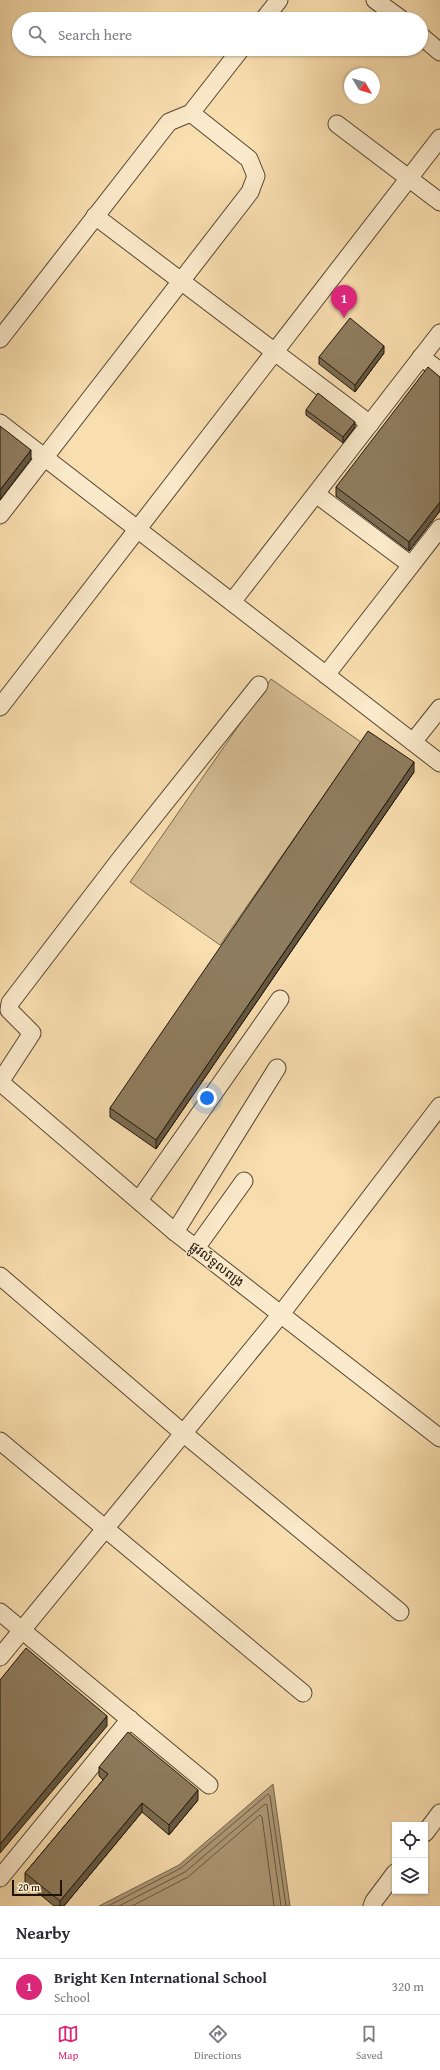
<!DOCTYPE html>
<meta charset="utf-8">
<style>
:root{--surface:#fff;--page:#f7f7f7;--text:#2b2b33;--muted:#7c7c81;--line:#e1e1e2;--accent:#db2777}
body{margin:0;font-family:"Gentium Book Plus","Noto Sans Khmer",serif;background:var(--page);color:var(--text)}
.controls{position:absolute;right:12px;bottom:12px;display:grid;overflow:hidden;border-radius:0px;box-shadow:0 1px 3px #0004}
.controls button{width:36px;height:36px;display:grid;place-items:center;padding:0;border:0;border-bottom:1px solid var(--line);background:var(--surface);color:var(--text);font:20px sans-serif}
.compass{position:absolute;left:344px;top:68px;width:36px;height:36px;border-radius:50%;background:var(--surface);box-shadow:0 1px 3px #0004;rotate:128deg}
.scale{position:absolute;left:12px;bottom:10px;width:50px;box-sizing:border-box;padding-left:4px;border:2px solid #1d1409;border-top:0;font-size:11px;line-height:14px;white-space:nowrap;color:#1d1409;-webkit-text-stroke:3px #fbeacb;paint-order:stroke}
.you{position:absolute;left:207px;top:1098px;width:14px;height:14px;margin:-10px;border:3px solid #fff;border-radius:50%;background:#1a73e8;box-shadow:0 0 0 6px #1a73e833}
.badge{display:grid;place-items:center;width:26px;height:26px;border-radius:50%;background:var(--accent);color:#fff;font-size:13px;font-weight:700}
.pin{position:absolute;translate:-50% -33px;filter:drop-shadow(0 1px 2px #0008)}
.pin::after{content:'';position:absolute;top:21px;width:14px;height:12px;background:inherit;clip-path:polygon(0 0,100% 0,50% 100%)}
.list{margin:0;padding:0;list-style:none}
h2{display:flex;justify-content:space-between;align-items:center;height:52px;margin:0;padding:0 16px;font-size:17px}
h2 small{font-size:13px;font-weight:400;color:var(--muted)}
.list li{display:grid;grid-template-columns:26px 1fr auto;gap:12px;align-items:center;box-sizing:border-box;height:56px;padding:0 16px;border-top:1px solid var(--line)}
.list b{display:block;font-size:15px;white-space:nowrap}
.list p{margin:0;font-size:13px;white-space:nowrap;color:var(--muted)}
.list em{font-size:13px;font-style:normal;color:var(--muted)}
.icon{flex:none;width:22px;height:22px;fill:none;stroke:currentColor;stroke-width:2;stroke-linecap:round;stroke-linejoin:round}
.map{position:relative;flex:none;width:440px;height:1906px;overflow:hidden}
.search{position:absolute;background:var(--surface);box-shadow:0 1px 3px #0004;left:12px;right:12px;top:12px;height:44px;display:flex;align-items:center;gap:10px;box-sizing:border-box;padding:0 14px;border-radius:22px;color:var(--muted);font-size:15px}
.sheet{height:108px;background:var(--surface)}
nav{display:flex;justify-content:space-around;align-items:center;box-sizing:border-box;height:56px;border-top:1px solid var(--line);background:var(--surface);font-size:11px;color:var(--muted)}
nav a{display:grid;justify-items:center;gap:2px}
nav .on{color:var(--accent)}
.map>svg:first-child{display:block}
.green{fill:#d4bc93;stroke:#78684e}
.water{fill:#ae9977;stroke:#74644b}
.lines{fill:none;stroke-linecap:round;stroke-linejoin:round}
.shore{stroke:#665640;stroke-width:1}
.minor-casing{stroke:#544632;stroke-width:19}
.minor{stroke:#fbeacb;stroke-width:17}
.wall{fill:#7b6c52;stroke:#1d1409}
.shaded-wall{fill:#645842;stroke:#1d1409}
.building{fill:#8f7d5f;stroke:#1d1409}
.labels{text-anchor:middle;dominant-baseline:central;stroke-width:3;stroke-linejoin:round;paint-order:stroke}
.street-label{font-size:13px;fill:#1d1409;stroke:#fbeacb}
</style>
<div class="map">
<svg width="440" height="1906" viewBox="0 0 440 1906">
<rect width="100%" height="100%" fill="#f9deaf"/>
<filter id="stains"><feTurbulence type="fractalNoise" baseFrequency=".005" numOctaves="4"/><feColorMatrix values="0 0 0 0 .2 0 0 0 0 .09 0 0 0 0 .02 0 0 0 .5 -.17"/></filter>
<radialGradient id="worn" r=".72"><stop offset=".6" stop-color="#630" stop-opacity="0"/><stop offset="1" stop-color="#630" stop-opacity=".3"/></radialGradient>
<polygon class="green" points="271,679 361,742 220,945 130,882"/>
<polygon class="water" points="273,1784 290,1906 99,1906 179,1865"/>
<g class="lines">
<g class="shore">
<polyline points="108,1906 181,1868 268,1794 270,1796 286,1906"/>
<polyline points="119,1906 185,1872 265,1804 267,1805 281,1906"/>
<polyline points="132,1906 188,1877 260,1815 262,1817 274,1906"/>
</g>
<g class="minor-casing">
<g id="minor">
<polyline points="375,0 401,19"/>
<polyline points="264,19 279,0"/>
<polyline points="421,36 440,52"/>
<polyline points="337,124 440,202"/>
<polyline points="95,216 370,424"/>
<polyline points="0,339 169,122 191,113 241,49"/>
<polyline points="421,357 440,371"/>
<polyline points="0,423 440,763"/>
<polyline points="316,494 411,565"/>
<polyline points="0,515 250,192 256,176 249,159 191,113"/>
<polyline points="232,602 440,333"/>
<polyline points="326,675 440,528"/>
<polyline points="0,707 440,138"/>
<polyline points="413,742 440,708"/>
<polyline points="0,1082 175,1232 440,1438"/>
<polyline points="0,1082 32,1033 9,1010 10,1003 121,858 259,685"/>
<polyline points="139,1200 280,999"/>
<polyline points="175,1232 277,1068"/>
<polyline points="196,1248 244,1181"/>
<polyline points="0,1276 183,1433 400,1612"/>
<polyline points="0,1441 303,1693"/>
<polyline points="0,1612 209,1785"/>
<polyline points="0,1657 281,1314 440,1106"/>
<polyline points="425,1833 440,1813"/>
<polyline points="0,1878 130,1719"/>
<polyline points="372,1906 374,1901 395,1873"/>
</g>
</g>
<use href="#minor" class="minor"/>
</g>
<g class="wall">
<polygon points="384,353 355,392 319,364 319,357"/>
<polygon points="440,377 440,511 409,551 336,496 336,487"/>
<polygon points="306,410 355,427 343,443 306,415"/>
<polygon points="414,772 156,1149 110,1117 110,1108"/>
<polygon points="99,1767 198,1800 169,1835 142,1812 64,1906 54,1906 25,1882 25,1873 103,1780 99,1776"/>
</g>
<g class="shaded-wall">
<polygon points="384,346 384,353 355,392 355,385"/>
<polygon points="355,422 355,427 343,443 343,437"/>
<polygon points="31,450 31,459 0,500 0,490"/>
<polygon points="440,502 440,511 409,551 409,542"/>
<polygon points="414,762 414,772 156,1149 156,1140"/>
<polygon points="107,1716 107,1726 0,1853 0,1844"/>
<polygon points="198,1790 198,1800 169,1835 169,1825"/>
<polygon points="142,1803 142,1812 64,1906 60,1906 60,1901"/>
</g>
<g class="building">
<polygon points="350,318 384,346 355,385 319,357"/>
<polygon points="428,367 440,377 440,502 409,542 336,487"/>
<polygon points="318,393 355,422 343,437 306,410"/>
<polygon points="0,426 31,450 0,490"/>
<polygon points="368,731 414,762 156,1140 110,1108"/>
<polygon points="26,1648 107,1716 0,1844 0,1680"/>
<polygon points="128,1732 198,1790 169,1825 142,1803 60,1901 25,1873 108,1774 99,1767"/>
</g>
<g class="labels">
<g class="street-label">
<text transform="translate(217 1264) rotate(38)">ផ្លូវលំទួលពង្រ</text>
</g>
</g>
<rect width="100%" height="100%" filter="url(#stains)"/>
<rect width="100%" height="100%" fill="url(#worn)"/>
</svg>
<div class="controls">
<button><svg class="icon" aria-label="locate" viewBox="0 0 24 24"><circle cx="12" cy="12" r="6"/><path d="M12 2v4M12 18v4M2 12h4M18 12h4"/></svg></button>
<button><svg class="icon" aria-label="layers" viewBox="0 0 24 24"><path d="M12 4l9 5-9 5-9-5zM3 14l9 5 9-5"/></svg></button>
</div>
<svg class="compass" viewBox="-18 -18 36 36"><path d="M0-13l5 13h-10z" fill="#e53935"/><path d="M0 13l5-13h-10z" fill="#7c7c81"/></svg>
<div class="scale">20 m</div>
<div class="you"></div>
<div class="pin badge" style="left:344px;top:318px">1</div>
<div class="search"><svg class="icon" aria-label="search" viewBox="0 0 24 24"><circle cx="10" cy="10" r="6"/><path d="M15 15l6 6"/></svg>Search here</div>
</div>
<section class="sheet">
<h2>Nearby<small></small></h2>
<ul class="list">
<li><span class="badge">1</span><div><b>Bright Ken International School</b><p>School</p></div><em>320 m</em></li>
</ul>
</section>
<nav>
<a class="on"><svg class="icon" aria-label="map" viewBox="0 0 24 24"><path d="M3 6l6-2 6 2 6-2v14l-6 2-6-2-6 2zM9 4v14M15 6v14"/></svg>Map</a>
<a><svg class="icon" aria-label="directions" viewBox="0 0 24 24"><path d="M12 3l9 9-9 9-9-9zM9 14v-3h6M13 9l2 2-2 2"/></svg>Directions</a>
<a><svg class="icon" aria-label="saved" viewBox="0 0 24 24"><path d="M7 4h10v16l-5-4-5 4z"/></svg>Saved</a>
</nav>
